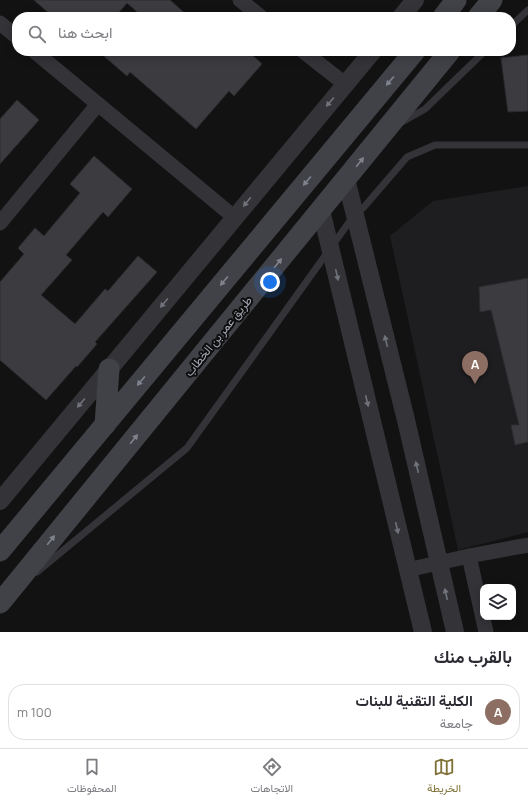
<!DOCTYPE html>
<html lang="ar">
<meta charset="utf-8">
<style>
:root{--surface:#fff;--page:#f2f2f3;--text:#2b2b33;--muted:#7c7c81;--line:#e1e1e2;--accent:#7e7036}
body{margin:0;font-family:Manrope,Vazirmatn,sans-serif;background:var(--page);color:var(--text);direction:rtl}
.controls{position:absolute;right:12px;bottom:12px;display:grid;overflow:hidden;border-radius:8px;box-shadow:0 2px 10px #0003}
.controls button{width:36px;height:36px;display:grid;place-items:center;padding:0;border:0;border-bottom:1px solid var(--line);background:var(--surface);color:var(--text);font:20px sans-serif}
.you{position:absolute;left:270px;top:282px;width:14px;height:14px;margin:-10px;border:3px solid #fff;border-radius:50%;background:#1a73e8;box-shadow:0 0 0 6px #1a73e833}
.badge{display:grid;place-items:center;width:26px;height:26px;border-radius:50%;background:var(--accent);color:#fff;font-size:13px;font-weight:700}
.pin{position:absolute;translate:-50% -33px;filter:drop-shadow(0 1px 2px #0008)}
.pin::after{content:'';position:absolute;top:21px;width:14px;height:12px;background:inherit;clip-path:polygon(0 0,100% 0,50% 100%)}
.list{margin:0;padding:0;list-style:none}
h2{display:flex;justify-content:space-between;align-items:center;height:52px;margin:0;padding:0 16px;font-size:17px}
h2 small{font-size:13px;font-weight:400;color:var(--muted)}
.list li{display:grid;grid-template-columns:26px 1fr auto;gap:12px;align-items:center;box-sizing:border-box;height:56px;margin:0 8px 8px;padding:0 8px;border:1px solid var(--line);border-radius:16px}
.list b{display:block;font-size:15px;white-space:nowrap}
.list p{margin:0;font-size:13px;white-space:nowrap;color:var(--muted)}
.list em{font-size:13px;font-style:normal;color:var(--muted)}
.icon{flex:none;width:22px;height:22px;fill:none;stroke:currentColor;stroke-width:2;stroke-linecap:round;stroke-linejoin:round}
.map{position:relative;flex:none;width:528px;height:632px;overflow:hidden;direction:ltr}
.search{position:absolute;background:var(--surface);box-shadow:0 2px 10px #0003;left:12px;right:12px;top:12px;height:44px;display:flex;align-items:center;gap:10px;box-sizing:border-box;padding:0 14px;border-radius:16px;color:var(--muted);font-size:15px}
.sheet{height:116px;background:var(--surface)}
nav{display:flex;justify-content:space-around;align-items:center;box-sizing:border-box;height:56px;border-top:1px solid var(--line);background:var(--surface);font-size:11px;color:var(--muted)}
nav a{display:grid;justify-items:center;gap:2px}
nav .on{color:var(--accent)}
.map>svg:first-child{display:block}
.built{fill:#1e1e20}
.building{fill:#3c3c40;stroke:#2c2c2f}
.lines{fill:none;stroke-linecap:round;stroke-linejoin:round}
.service{stroke:#333338;stroke-width:7}
.minor{stroke:#333338;stroke-width:15}
.tertiary{stroke:#333338;stroke-width:18}
.secondary{stroke:#414248;stroke-width:21}
.oneway{fill:#81848e}
.oneway2{fill:#71737c}
.labels{text-anchor:middle;dominant-baseline:central;stroke-width:4;stroke-linejoin:round;paint-order:stroke}
.street-label{font-size:12px;fill:#a4a7b3;stroke:#0d0d0e}
</style>
<div class="map">
<svg width="528" height="632" viewBox="0 0 528 632">
<rect width="100%" height="100%" fill="#121213"/>
<polygon class="built" points="528,186 528,532 458,550 390,236 433,201"/>
<g class="building">
<polygon points="34,0 170,0 189,17 143,17 127,3 115,17 53,17"/>
<polygon points="98,51 248,51 262,64 234,96 229,91 196,129 130,72 127,76"/>
<polygon points="528,55 528,111 508,112 501,58"/>
<polygon points="17,100 39,120 0,164 0,119"/>
<polygon points="94,156 132,189 108,217 103,212 66,255 72,260 41,295 75,324 105,289 108,291 138,256 157,272 95,342 97,344 77,367 76,366 46,400 0,360 0,282 24,254 18,248 35,228 44,236 80,193 70,184"/>
<polygon points="528,278 528,442 515,445 511,425 519,425 491,310 480,312 479,287"/>
</g>
<g class="lines">
<g class="service">
<polyline points="511,26 528,10"/>
<polyline points="402,122 425,109 485,51"/>
<polyline points="37,572 187,448 355,214 364,207 407,157 435,145 528,145"/>
</g>
<g class="minor">
<polyline points="240,0 261,17"/>
<polyline points="0,23 17,37"/>
<polyline points="34,51 234,217"/>
<polyline points="303,51 345,84"/>
<polyline points="0,223 98,104"/>
<polyline points="407,570 469,556"/>
<polyline points="486,632 469,556 528,545"/>
</g>
<g class="tertiary">
<polyline points="401,17 415,0"/>
<polyline points="346,179 406,420 455,632"/>
<polyline points="321,210 423,632"/>
<polyline points="0,501 373,51"/>
</g>
<g class="secondary">
<polyline points="443,17 456,0"/>
<polyline points="478,17 492,0"/>
<polyline points="105,425 109,369"/>
<polyline points="0,551 415,51"/>
<polyline points="0,603 450,51"/>
</g>
</g>
<defs><path id="oneway-solid" d="M-6-.8H1V-3.2L6.5 0L1 3.2V.8H-6Z"/></defs>
<g class="oneway">
<use href="#oneway-solid" transform="translate(390 81) rotate(130)"/>
<use href="#oneway-solid" transform="translate(360 162) rotate(-51)"/>
<use href="#oneway-solid" transform="translate(307 181) rotate(130)"/>
<use href="#oneway-solid" transform="translate(278 263) rotate(-51)"/>
<use href="#oneway-solid" transform="translate(224 281) rotate(130)"/>
<use href="#oneway-solid" transform="translate(141 381) rotate(130)"/>
<use href="#oneway-solid" transform="translate(134 439) rotate(-51)"/>
<use href="#oneway-solid" transform="translate(51 540) rotate(-51)"/>
</g>
<g class="oneway2">
<use href="#oneway-solid" transform="translate(330 102) rotate(130)"/>
<use href="#oneway-solid" transform="translate(247 202) rotate(129)"/>
<use href="#oneway-solid" transform="translate(337 275) rotate(77)"/>
<use href="#oneway-solid" transform="translate(164 303) rotate(130)"/>
<use href="#oneway-solid" transform="translate(386 341) rotate(-104)"/>
<use href="#oneway-solid" transform="translate(367 401) rotate(77)"/>
<use href="#oneway-solid" transform="translate(81 403) rotate(130)"/>
<use href="#oneway-solid" transform="translate(417 467) rotate(-103)"/>
<use href="#oneway-solid" transform="translate(397 528) rotate(77)"/>
<use href="#oneway-solid" transform="translate(446 594) rotate(-103)"/>
</g>
<g class="labels">
<g class="street-label">
<text transform="translate(218 336) rotate(-51)">طريق عمر بن الخطاب</text>
</g>
</g>
</svg>
<div class="controls">
<button><svg class="icon" aria-label="layers" viewBox="0 0 24 24"><path d="M12 4l9 5-9 5-9-5zM3 14l9 5 9-5"/></svg></button>
</div>
<div class="you"></div>
<div class="pin badge" style="left:475px;top:384px;background:#8d6e63">A</div>
<div class="search"><svg class="icon" aria-label="search" viewBox="0 0 24 24"><circle cx="10" cy="10" r="6"/><path d="M15 15l6 6"/></svg>ابحث هنا</div>
</div>
<section class="sheet">
<h2>بالقرب منك<small></small></h2>
<ul class="list">
<li><span class="badge" style="background:#8d6e63">A</span><div><b>الكلية التقنية للبنات</b><p>جامعة</p></div><em>100 m</em></li>
</ul>
</section>
<nav>
<a class="on"><svg class="icon" aria-label="map" viewBox="0 0 24 24"><path d="M3 6l6-2 6 2 6-2v14l-6 2-6-2-6 2zM9 4v14M15 6v14"/></svg>الخريطة</a>
<a><svg class="icon" aria-label="directions" viewBox="0 0 24 24"><path d="M12 3l9 9-9 9-9-9zM9 14v-3h6M13 9l2 2-2 2"/></svg>الاتجاهات</a>
<a><svg class="icon" aria-label="saved" viewBox="0 0 24 24"><path d="M7 4h10v16l-5-4-5 4z"/></svg>المحفوظات</a>
</nav>
